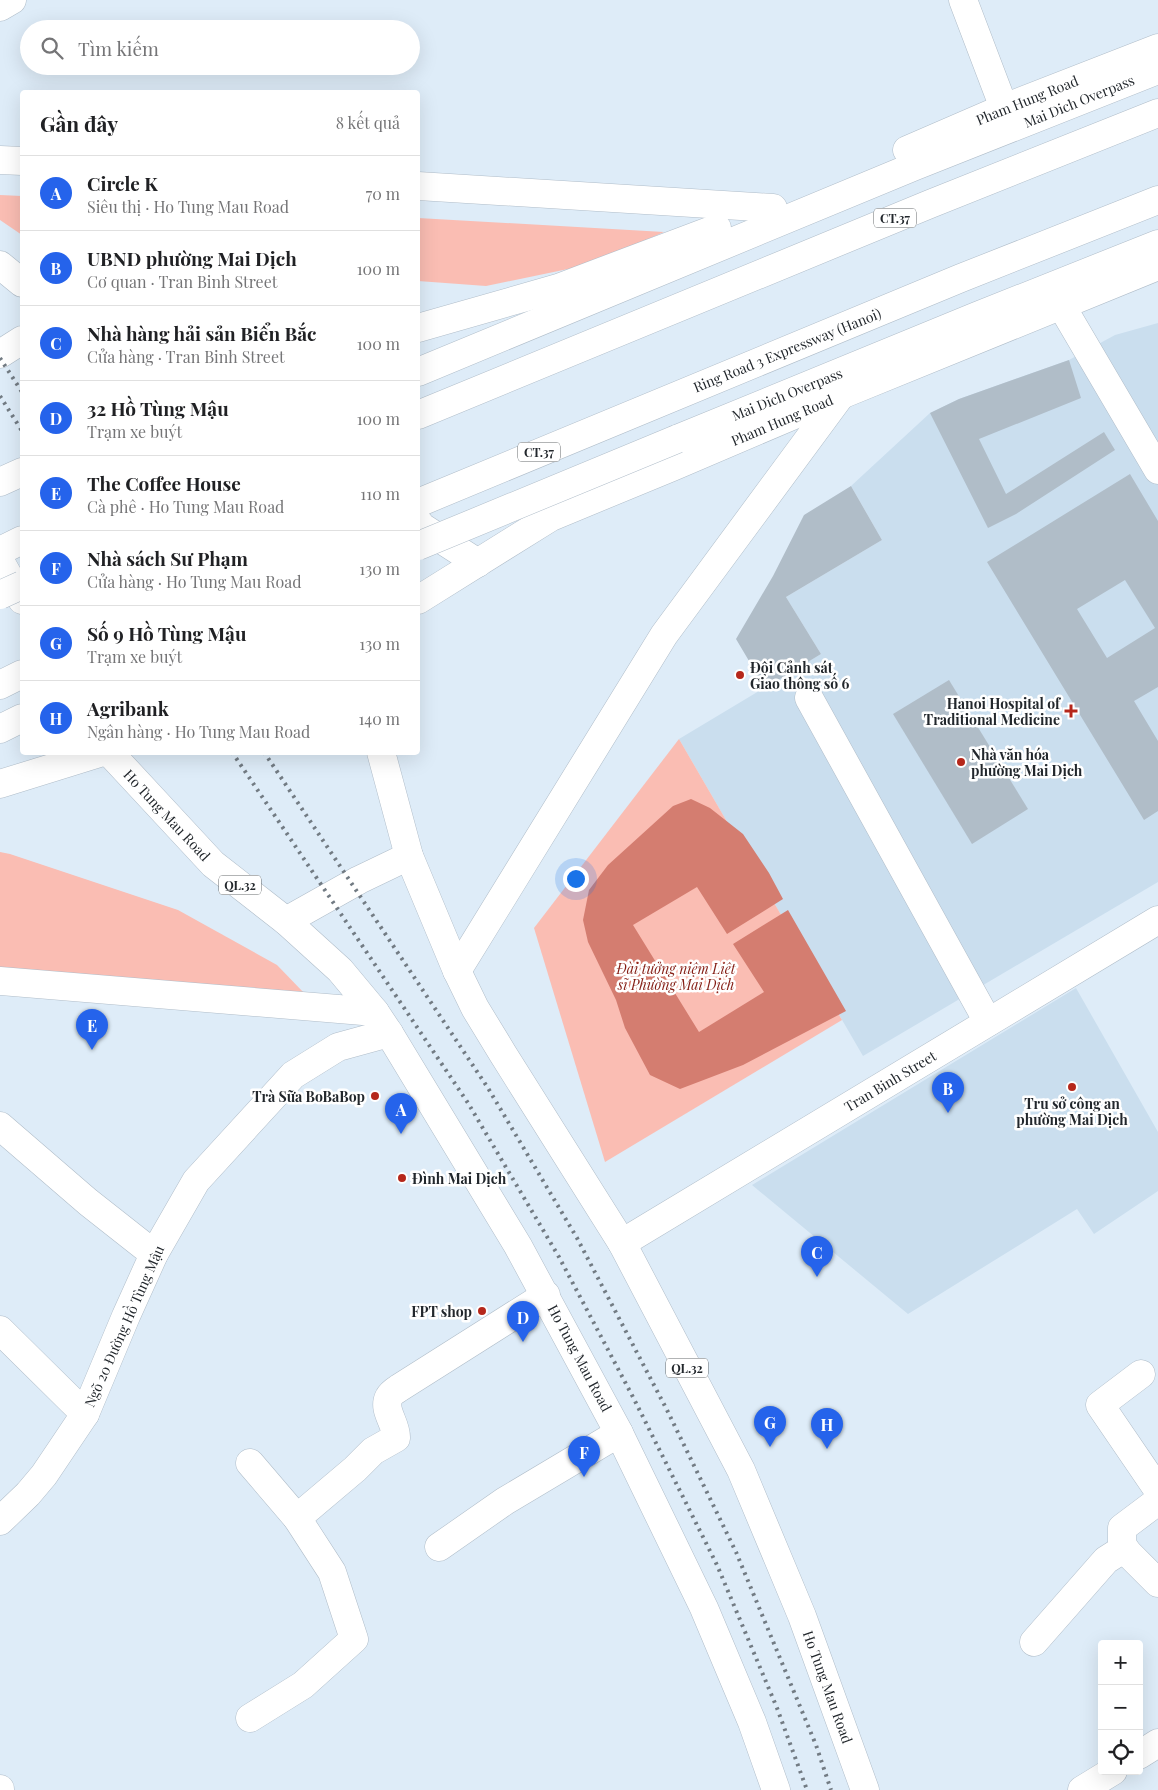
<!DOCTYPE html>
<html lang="vi">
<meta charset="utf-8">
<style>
:root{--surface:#fff;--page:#f6f6f6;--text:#202124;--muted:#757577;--line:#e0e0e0;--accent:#2563eb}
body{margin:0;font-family:"Playfair Display",serif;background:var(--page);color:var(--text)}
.controls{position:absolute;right:15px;bottom:15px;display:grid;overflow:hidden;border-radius:5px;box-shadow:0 5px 20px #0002}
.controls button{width:45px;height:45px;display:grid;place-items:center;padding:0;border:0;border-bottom:1px solid var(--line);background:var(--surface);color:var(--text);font:25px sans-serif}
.you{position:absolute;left:575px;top:878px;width:18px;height:18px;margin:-12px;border:4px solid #fff;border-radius:50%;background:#1a73e8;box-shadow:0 0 0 8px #1a73e833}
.badge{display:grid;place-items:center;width:32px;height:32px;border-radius:50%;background:var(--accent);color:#fff;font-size:16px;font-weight:700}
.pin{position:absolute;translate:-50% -41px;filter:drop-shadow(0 1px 2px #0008)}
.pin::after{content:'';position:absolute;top:26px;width:18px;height:15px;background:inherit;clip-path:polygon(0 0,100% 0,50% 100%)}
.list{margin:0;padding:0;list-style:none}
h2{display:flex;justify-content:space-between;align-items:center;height:65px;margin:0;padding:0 20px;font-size:21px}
h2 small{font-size:16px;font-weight:400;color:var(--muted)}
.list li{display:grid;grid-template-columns:32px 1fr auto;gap:15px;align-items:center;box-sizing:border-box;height:75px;padding:0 20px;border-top:1px solid var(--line)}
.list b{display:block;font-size:19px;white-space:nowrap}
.list p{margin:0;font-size:16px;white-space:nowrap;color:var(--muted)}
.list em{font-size:16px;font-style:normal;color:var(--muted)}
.icon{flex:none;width:28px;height:28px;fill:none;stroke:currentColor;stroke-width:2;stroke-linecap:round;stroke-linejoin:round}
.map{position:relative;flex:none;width:1158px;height:1790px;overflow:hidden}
.search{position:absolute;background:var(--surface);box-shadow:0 5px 20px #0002;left:20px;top:20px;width:400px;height:55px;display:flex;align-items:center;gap:12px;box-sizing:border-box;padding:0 18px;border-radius:28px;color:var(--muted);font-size:19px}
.panel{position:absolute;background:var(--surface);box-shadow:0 5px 20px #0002;left:20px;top:90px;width:400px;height:665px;border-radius:5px}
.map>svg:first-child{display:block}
.built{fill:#cadeee}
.green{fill:#fabdb3}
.water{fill:#d47d70}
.building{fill:#b0bdc8;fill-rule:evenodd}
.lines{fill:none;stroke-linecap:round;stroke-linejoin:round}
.minor-casing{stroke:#b0bdc9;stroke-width:29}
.major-casing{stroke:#b0bdc9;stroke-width:29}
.highway-casing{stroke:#b0bdc9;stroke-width:29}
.minor{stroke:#fff;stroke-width:28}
.major{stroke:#fff;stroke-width:28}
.highway{stroke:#fff;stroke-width:28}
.rail{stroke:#727b83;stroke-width:4;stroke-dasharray:2.5 5;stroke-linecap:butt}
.major-bridge-casing{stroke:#b0bdc9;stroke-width:29;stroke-linecap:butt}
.highway-bridge-casing{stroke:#b0bdc9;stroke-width:29;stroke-linecap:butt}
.major-bridge{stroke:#fff;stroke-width:28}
.highway-bridge{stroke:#fff;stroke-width:28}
.poi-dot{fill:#b5271b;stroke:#fff;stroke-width:2}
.labels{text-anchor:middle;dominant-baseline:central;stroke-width:5;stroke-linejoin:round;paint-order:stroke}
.shield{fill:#fff;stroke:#64686b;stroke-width:1}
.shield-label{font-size:12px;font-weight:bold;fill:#22272c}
.street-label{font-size:14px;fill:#22272c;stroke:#fff}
.poi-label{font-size:14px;font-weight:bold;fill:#22272c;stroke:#fff;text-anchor:start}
.park-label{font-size:14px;font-style:italic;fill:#841d14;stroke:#fff}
</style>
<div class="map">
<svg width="1158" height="1790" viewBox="0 0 1158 1790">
<rect width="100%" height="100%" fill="#deecf8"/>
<g class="built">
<polygon points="1158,323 1158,882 863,1056 679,739 821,654 786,597 882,540 851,486 930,413 959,399 1069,360 1115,335"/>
<polygon points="1076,988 1158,1132 1158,1191 1094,1234 1077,1209 908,1314 752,1185"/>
</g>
<g class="green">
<polygon points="0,195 22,196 22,235 0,220"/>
<polygon points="418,218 664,232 592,264 486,286 418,281"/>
<polygon points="679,739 842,1020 605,1162 534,928"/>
<polygon points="0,852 10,854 178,910 277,965 306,995 0,969"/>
</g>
<polygon class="water" points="691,799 710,808 743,834 769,873 783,899 727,934 697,887 633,925 699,1032 764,992 733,944 788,910 846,1011 743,1065 680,1089 650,1075 625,1028 616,1000 588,942 583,920 589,890 608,865 673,806"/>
<g class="building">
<polygon points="1069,360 1081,398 979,439 1006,494 1104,432 1115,450 1016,514 988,528 930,413 959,399"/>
<path d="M1130 474 1158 521V687L1134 701 1158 741V811L1144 820 987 562ZM1125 580 1155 628 1107 658 1077 609Z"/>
<polygon points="851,486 882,540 786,597 821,654 765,688 736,639 773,576 804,515"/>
<polygon points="949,680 1028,809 972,844 893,714"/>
</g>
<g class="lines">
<g class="minor-casing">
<g id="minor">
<polyline points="963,0 1004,108"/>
<polyline points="0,7 12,0"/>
<polyline points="1061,305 1158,470"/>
<polyline points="809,698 988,1022"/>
<polyline points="0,1126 88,1202 154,1254"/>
<polyline points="622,1243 1158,920"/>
<polyline points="0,1330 85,1414"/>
<polyline points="1141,1374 1100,1405 1158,1490"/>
<polyline points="250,1463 297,1518 332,1572 354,1639 303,1685 250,1718"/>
<path d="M297 1518 355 1469 373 1451 396 1438C397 1424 382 1410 389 1397 391 1393 396 1390 399 1388L546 1295"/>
<polyline points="0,1521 28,1494 44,1475 85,1414 126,1316 154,1254 196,1181 293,1075 338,1047 389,1033"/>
<polyline points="439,1547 505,1501 619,1433"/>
<polyline points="1127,1552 1122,1544 1122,1528 1158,1501"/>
<polyline points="1034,1642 1106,1560 1117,1553 1127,1552 1158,1583"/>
<polyline points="1139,1755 1158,1743"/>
<polyline points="0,1789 0,1790"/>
<polyline points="1082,1790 1113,1771"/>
</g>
</g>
<g class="major-casing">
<g id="major">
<polyline points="907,150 1004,108 1158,48"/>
<polyline points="0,160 22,161"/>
<polyline points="418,186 773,208"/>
<polyline points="0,265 22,283"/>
<polyline points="418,328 558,288 717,228"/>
<polyline points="0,354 22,340"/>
<polyline points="418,372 915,166 1158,70"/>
<polyline points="677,439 977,316 1158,244"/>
<polyline points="0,482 22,472"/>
<polyline points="418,522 422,527 478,563"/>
<polyline points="0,551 22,540"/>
<polyline points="0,561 22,600"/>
<polyline points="418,600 551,517 672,467 841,395 1158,266"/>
<polyline points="0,729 22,718"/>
<polyline points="0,784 103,752"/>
</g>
</g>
<g class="highway-casing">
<g id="highway">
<polyline points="418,415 930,204 1158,113"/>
<polyline points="418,503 961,278 1158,200"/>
<polyline points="0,685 22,674"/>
<polyline points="109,752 213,864 286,921 340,970 375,1012 389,1033 518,1246 619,1433 704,1608 752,1722 776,1790"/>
<polyline points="381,752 409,856 457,971 475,1008 503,1054 622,1243 741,1470 802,1616 865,1790"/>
<polyline points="286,921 359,880 409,856"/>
<polyline points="457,971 664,635 841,395"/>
<polyline points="0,981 375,1012"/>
</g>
</g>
<use href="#minor" class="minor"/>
<use href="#major" class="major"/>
<use href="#highway" class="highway"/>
<g class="rail">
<polyline points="0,358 22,392"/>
<polyline points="0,396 22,431"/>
<polyline points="232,752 468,1103 559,1257 634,1399 717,1565 777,1708 807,1790"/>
<polyline points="264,752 488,1088 577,1238 667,1410 736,1552 816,1745 831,1790"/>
</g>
<g class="major-bridge-casing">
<polyline id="major-bridge" points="418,546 677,439"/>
</g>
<g class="highway-bridge-casing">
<polyline id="highway-bridge" points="0,595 22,585"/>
</g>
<use href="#major-bridge" class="major-bridge"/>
<use href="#highway-bridge" class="highway-bridge"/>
</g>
<g class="poi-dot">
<circle cx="740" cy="675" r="5"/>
<path d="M1068.5 703.5h5v5h5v5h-5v5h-5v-5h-5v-5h5z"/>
<circle cx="961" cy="762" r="5"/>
<circle cx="1072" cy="1087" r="5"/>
<circle cx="375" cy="1096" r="5"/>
<circle cx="402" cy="1178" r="5"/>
<circle cx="482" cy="1311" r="5"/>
</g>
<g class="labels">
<g class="shield">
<rect x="874" y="208.5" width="42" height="19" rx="4"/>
<rect x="518" y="442.5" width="42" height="19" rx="4"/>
<rect x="219" y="875.5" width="42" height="19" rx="4"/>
<rect x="666" y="1358.5" width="42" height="19" rx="4"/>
</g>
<g class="shield-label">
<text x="895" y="218">CT.37</text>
<text x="539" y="452">CT.37</text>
<text x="240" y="885">QL.32</text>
<text x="687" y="1368">QL.32</text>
</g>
<g class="street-label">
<text transform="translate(1027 100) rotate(-22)">Pham Hung Road</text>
<text transform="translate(1079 101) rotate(-22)">Mai Dich Overpass</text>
<text transform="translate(787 350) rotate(-22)">Ring Road 3 Expressway (Hanoi)</text>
<text transform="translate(787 394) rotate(-22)">Mai Dich Overpass</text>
<text transform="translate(782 420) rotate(-23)">Pham Hung Road</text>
<text transform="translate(167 815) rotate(47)">Ho Tung Mau Road</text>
<text transform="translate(890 1081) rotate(-31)">Tran Binh Street</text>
<text transform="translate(124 1326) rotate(-66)">Ngõ 20 Đường Hồ Tùng Mậu</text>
<text transform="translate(580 1358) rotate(62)">Ho Tung Mau Road</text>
<text transform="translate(828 1687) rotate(70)">Ho Tung Mau Road</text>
</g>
<g class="poi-label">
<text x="750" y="667">Đội Cảnh sát<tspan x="750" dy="16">Giao thông số 6</tspan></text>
<text x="1060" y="703" text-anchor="end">Hanoi Hospital of<tspan x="1060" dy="16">Traditional Medicine</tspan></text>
<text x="971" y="754">Nhà văn hóa<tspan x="971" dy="16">phường Mai Dịch</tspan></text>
<text x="365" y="1096" text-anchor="end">Trà Sữa BoBaBop</text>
<text x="1072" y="1103" text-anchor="middle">Trụ sở công an<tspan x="1072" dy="16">phường Mai Dịch</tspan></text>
<text x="412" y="1178">Đình Mai Dịch</text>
<text x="472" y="1311" text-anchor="end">FPT shop</text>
</g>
<g class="park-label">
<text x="676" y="968">Đài tưởng niệm Liệt<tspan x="676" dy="16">sĩ Phường Mai Dịch</tspan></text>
</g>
</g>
</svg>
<div class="controls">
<button>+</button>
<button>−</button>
<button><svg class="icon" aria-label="locate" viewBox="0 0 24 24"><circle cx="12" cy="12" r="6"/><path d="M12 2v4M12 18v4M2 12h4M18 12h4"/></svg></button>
</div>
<div class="you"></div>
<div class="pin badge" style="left:401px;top:1134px">A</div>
<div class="pin badge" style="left:948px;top:1113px">B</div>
<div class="pin badge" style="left:817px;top:1277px">C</div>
<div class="pin badge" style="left:523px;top:1342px">D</div>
<div class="pin badge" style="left:92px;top:1050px">E</div>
<div class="pin badge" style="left:584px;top:1477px">F</div>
<div class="pin badge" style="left:770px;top:1447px">G</div>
<div class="pin badge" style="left:827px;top:1449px">H</div>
<div class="search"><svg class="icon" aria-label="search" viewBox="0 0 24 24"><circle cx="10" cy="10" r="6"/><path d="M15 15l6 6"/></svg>Tìm kiếm</div>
<section class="panel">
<h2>Gần đây<small>8 kết quả</small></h2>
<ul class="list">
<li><span class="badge">A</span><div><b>Circle K</b><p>Siêu thị · Ho Tung Mau Road</p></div><em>70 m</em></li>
<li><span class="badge">B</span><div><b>UBND phường Mai Dịch</b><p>Cơ quan · Tran Binh Street</p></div><em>100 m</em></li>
<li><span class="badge">C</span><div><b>Nhà hàng hải sản Biển Bắc</b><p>Cửa hàng · Tran Binh Street</p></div><em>100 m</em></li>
<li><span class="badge">D</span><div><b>32 Hồ Tùng Mậu</b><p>Trạm xe buýt</p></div><em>100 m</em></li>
<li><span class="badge">E</span><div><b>The Coffee House</b><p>Cà phê · Ho Tung Mau Road</p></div><em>110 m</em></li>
<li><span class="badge">F</span><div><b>Nhà sách Sư Phạm</b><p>Cửa hàng · Ho Tung Mau Road</p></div><em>130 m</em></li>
<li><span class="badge">G</span><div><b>Số 9 Hồ Tùng Mậu</b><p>Trạm xe buýt</p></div><em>130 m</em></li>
<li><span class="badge">H</span><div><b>Agribank</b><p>Ngân hàng · Ho Tung Mau Road</p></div><em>140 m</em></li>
</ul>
</section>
</div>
